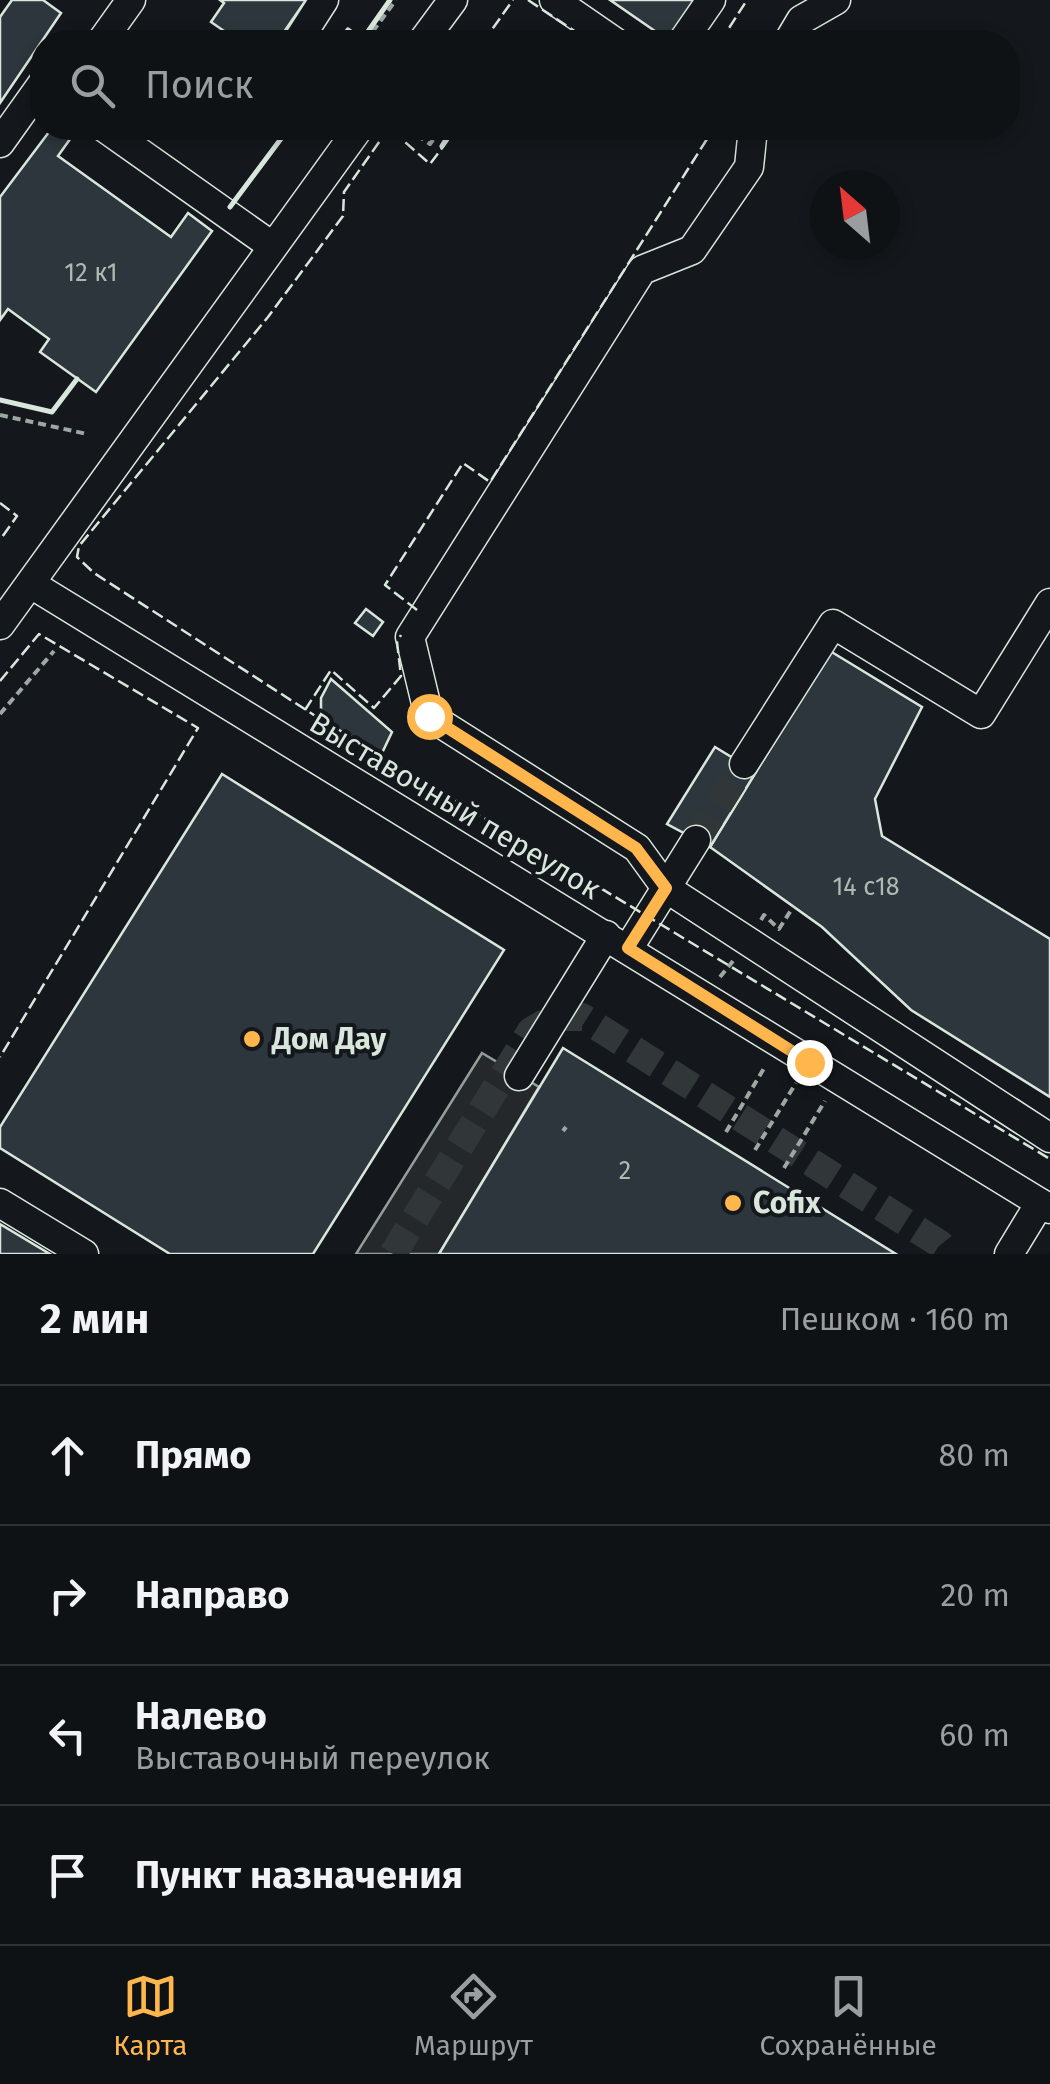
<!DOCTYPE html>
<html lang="ru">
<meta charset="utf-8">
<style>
:root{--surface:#0f1215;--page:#181b1e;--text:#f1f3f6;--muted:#9b9ea0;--line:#2f3234;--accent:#ffb74d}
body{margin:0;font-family:"Fira Sans",sans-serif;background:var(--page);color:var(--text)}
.compass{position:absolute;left:810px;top:170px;width:90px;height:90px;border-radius:50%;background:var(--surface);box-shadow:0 5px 15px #0003;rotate:332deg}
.stop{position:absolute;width:30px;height:30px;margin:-22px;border:8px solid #ffb74d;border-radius:50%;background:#fff}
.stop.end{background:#ffb74d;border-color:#fff;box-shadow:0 2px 10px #0008}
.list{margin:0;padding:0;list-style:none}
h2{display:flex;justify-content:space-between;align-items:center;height:130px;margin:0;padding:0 40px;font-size:42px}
h2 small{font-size:32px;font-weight:400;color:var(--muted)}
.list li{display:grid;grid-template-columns:65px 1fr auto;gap:30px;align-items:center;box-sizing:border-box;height:140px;padding:0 40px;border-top:2px solid var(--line)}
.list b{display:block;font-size:38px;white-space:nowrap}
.list p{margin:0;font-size:32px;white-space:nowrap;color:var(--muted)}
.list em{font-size:32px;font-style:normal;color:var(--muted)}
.icon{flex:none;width:55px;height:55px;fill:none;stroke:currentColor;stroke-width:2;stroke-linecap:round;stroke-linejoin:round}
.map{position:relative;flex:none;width:1050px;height:1254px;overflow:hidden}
.search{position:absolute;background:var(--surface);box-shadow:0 5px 15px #0003;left:30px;right:30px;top:30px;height:110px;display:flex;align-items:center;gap:25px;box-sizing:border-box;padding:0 35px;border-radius:40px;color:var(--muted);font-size:38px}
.sheet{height:690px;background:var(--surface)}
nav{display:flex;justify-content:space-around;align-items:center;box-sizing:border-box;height:140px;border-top:2px solid var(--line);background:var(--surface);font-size:28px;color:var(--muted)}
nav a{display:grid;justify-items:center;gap:5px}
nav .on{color:var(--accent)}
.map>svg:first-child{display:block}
.parking{fill:#24282b;stroke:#939e99;stroke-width:2.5}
.building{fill:#2c363c;stroke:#d8e6dc;stroke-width:2.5}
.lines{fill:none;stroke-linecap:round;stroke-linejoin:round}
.minor-tunnel{stroke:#313739;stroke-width:28;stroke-dasharray:28 14;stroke-linecap:butt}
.minor-casing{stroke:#d8e6dc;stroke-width:31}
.path{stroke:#9da8a2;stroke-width:4;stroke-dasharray:8 5;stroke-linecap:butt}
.minor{stroke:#14181c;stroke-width:28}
.fence{stroke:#d8e6dc;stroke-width:2.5;stroke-dasharray:12 5;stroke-linecap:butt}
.wall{stroke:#d8e6dc;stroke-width:5}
.route{stroke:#ffb74d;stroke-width:12}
.poi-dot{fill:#ffb74d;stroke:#14181c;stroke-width:4}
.labels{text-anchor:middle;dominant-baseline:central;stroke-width:8;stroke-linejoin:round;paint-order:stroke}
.number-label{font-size:25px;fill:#adbab4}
.street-label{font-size:30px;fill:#d8e6dc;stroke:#14181c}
.poi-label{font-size:30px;font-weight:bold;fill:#d8e6dc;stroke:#14181c;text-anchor:start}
</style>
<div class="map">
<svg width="1050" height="1254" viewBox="0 0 1050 1254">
<rect width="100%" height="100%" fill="#14181c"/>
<polygon class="parking" points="482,1053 539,1087 439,1254 356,1254"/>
<g class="building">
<polygon points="12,0 43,0 61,13 0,103 0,17"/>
<polygon points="220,0 306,0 279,39 284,42 240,42 211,22 224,3"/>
<polygon points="610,0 696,0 668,40"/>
<polygon points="52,128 78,128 58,156 171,237 188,213 212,231 96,392 40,352 49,339 8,309 0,320 0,197"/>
<polygon points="366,609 383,622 373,636 355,623"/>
<polygon points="830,651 922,707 875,799 882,836 1050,939 1050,1097 911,1010 822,927 710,847"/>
<polygon points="331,679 392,732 382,753 339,730 327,720 321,709 321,698"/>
<polygon points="715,747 756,772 710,847 667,824"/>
<polygon points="222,774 504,950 313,1254 170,1254 0,1148 0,1127"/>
<polygon points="563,1048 896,1254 439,1254"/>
<polygon points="0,1224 50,1254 0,1254"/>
</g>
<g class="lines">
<g class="minor-tunnel">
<polyline points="696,840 744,764"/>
<polyline points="393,1254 531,1031 555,1017 582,1017 940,1244 948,1254"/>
</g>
<g class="minor-casing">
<g id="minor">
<polyline points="554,0 615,42"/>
<polyline points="101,42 131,0"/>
<polyline points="297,42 324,0"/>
<polyline points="422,42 453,0"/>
<polyline points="682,42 711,0"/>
<polyline points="788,42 801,20 836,0"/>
<polyline points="105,128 272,246"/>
<polyline points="753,128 749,167 692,250 642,270 410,637 429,716 637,848 666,888 1050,1138"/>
<polyline points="0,143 42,84"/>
<polyline points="31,584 1050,1209"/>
<polyline points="0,625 359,128"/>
<polyline points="744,764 833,624 981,714 1050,603"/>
<polyline points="628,949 696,840"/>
<polyline points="519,1076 606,935"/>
<polyline points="0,1203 84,1254"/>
<polyline points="1009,1254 1040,1203"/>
</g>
</g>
<g class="path">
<polyline points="365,42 396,0"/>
<polyline points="406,128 430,144 442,128"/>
<polyline points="0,415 87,434"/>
<polyline points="0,714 54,651"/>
<polyline points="761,920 764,915 779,929 793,907"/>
<polyline points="720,977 733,961"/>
<polyline points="563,1131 566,1127"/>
<polyline points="726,1132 766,1065"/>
<polyline points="755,1150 796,1083"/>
<polyline points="784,1168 825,1101"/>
</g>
<use href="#minor" class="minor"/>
<g class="fence">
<polyline points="528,0 591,42"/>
<polyline points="483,42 513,0"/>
<polyline points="720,42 747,0"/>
<polyline points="0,503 17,516 0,540"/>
<polyline points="417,610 385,585 463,463 490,482 714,128"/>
<polyline points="0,681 39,634 198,728 0,1057"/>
<polyline points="305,710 331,670 374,708 401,676 397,642 401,635"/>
<polyline points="334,728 94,573 77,557 79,546 268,317 343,216 344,192 389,128 430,164 457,128"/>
<polyline points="368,748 1050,1159"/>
</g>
<g class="wall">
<polyline points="339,42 348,30 362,40 390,0"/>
<polyline points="422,133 426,128"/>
<polyline points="442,146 453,128"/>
<polyline points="230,207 289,128"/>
<polyline points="0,400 52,412 77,379"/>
</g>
</g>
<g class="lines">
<polyline class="route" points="429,716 636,848 666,888 628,948 809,1062"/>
</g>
<g class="poi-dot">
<circle cx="252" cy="1039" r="10"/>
<circle cx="733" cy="1203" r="10"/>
</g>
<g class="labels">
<g class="number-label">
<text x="91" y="273">12 к1</text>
<text x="866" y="887">14 с18</text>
<text x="625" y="1171">2</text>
</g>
<g class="street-label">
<text transform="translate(455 806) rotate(31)">Выставочный переулок</text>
</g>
<g class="poi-label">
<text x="272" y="1039">Дом Дау</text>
<text x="753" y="1203">Cofix</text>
</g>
</g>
</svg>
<svg class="compass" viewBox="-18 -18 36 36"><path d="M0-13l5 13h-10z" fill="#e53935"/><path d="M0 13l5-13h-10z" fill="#9b9ea0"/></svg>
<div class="stop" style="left:429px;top:716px"></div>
<div class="stop end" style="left:809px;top:1062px"></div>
<div class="search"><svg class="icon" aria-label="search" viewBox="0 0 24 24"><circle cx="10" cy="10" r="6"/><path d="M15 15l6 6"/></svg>Поиск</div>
</div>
<section class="sheet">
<h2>2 мин<small>Пешком · 160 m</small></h2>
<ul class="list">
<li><svg class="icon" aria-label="ahead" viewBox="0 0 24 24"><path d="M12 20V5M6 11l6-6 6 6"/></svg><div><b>Прямо</b></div><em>80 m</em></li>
<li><svg class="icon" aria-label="right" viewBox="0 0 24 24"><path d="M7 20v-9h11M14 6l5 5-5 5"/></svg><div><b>Направо</b></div><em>20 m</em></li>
<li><svg class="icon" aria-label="left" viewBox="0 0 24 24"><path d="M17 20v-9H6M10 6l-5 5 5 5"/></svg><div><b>Налево</b><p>Выставочный переулок</p></div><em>60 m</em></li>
<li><svg class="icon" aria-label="arrive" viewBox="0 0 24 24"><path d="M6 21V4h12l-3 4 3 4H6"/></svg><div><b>Пункт назначения</b></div></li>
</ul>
</section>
<nav>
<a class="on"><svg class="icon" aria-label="map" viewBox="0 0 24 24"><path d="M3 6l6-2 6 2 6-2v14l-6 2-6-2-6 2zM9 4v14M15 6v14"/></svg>Карта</a>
<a><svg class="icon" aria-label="directions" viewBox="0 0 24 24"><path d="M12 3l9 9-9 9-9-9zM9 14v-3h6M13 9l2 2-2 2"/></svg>Маршрут</a>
<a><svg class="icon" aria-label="saved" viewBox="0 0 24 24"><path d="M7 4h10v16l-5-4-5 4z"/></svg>Сохранённые</a>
</nav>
